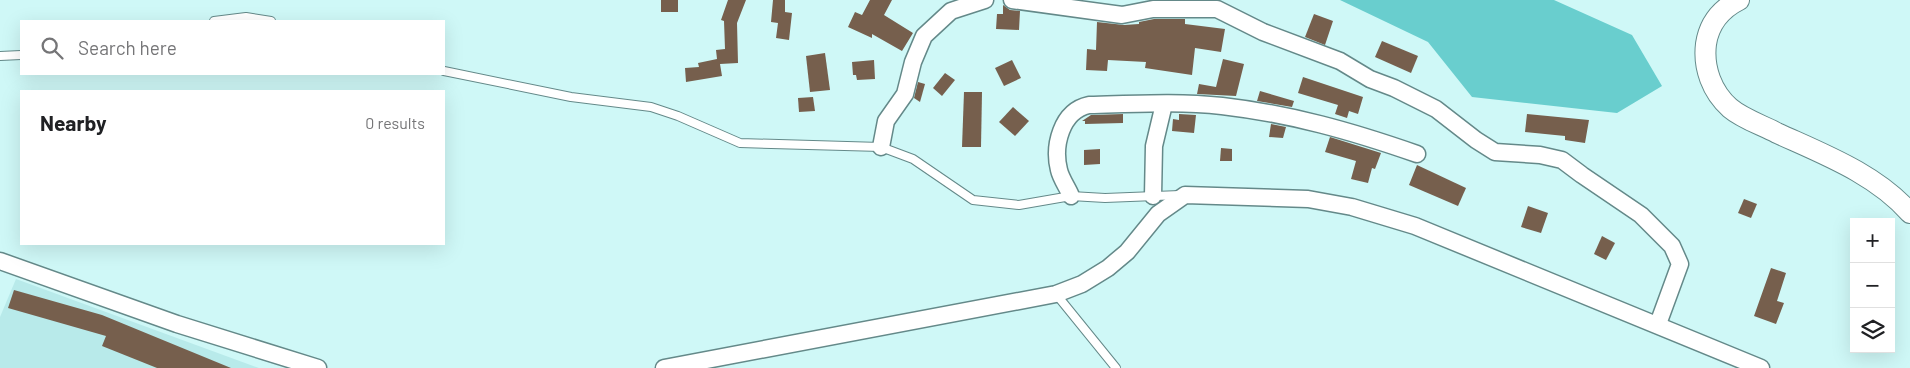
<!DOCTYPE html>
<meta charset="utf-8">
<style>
:root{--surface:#fff;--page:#f2f2f2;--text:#202124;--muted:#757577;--line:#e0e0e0}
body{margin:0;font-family:Barlow,sans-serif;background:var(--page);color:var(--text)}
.controls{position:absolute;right:15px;bottom:15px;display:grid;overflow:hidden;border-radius:0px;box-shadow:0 5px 20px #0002}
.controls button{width:45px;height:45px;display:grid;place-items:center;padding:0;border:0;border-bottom:1px solid var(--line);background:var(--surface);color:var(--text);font:25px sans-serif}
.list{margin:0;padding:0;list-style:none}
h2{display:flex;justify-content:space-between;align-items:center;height:65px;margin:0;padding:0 20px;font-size:21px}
h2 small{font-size:16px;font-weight:400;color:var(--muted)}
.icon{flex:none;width:28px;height:28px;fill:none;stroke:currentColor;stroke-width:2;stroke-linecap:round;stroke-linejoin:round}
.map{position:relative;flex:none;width:1910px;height:368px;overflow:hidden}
.search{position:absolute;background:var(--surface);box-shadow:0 5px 20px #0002;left:20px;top:20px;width:425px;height:55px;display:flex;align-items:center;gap:12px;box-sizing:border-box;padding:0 18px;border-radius:0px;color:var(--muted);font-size:19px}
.panel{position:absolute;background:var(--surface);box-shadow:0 5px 20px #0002;left:20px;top:90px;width:425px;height:155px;border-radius:0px}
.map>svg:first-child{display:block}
.built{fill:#b8eaea}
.green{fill:#69cece}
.building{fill:#765f4d}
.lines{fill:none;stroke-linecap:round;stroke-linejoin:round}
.service-casing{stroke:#648989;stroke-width:10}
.minor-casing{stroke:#648989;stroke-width:19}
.tertiary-casing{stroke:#648989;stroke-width:22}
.service{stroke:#fff;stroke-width:8}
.minor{stroke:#fff;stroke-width:16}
.tertiary{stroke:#fff;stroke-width:20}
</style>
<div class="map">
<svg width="1910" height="368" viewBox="0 0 1910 368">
<rect width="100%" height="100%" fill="#cff8f7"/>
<polygon class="built" points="16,279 259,368 0,368 0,317"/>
<polygon class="green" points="1340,0 1554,0 1632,35 1662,86 1617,113 1472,97 1428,42"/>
<g class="building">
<rect x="661" y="0" width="17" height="12"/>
<polygon points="728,0 746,0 737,23 738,63 720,64 722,76 686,82 685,68 699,67 698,63 717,59 716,50 725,49 724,21 721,20"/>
<polygon points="773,0 785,0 785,12 792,13 789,40 776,38 778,23 771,22"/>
<polygon points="870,0 892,0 884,15 913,33 902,51 872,34 872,38 848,27 855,12 862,15"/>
<polygon points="1003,5 1010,10 1020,11 1019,30 996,29 997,14 1003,14"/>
<polygon points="1314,14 1333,21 1325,45 1305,37"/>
<polygon points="1154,19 1185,19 1185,24 1225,29 1221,52 1195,48 1192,75 1145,68 1146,62 1108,60 1107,71 1086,70 1087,49 1096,50 1097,22 1124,25 1139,24 1139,22"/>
<polygon points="1382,41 1418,56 1411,73 1375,57"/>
<polygon points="825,53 830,90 810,92 806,56"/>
<polygon points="1223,59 1244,64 1236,96 1197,94 1199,84 1216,87"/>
<polygon points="874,60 875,79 857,80 856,75 853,75 852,62"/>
<polygon points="1012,60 1021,78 1004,86 995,68"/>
<polygon points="945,73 955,80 942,96 933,88"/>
<polygon points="1303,77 1363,97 1358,114 1349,111 1347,118 1335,114 1338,105 1298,93"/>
<polygon points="918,82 925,84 920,102 914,98"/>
<polygon points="1260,91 1294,101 1292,107 1257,101"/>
<polygon points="964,92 982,92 981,147 962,147"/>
<polygon points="813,97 815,111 799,112 798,98"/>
<polygon points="1013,107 1029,121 1015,136 999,122"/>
<polygon points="1123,114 1123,123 1085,124 1085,121 1082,121 1091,115"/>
<polygon points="1179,114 1196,115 1194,133 1172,131 1173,119 1179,120"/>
<polygon points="1527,114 1589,120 1585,143 1565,140 1565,136 1525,132"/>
<polygon points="1271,124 1286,127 1283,138 1269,137"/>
<polygon points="1330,137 1381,153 1375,169 1372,168 1368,183 1351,179 1356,161 1325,152"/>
<polygon points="1221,148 1232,149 1232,161 1220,161"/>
<polygon points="1100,149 1100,164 1084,165 1084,150"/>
<polygon points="1417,165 1466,188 1458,206 1409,185"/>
<polygon points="1744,199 1757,204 1751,218 1738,213"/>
<polygon points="1528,206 1548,213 1541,233 1521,227"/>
<polygon points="1602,236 1615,243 1606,260 1594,254"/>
<polygon points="1771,268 1786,273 1777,301 1784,303 1776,324 1754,316"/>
<polygon points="14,290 102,315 231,368 157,368 102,346 106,336 8,308"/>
</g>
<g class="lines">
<g class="service-casing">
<g id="service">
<polyline points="214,21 246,17 271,21"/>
<polyline points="0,56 21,55"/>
<polyline points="444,71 571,97 651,107 678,116 740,143 881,147 913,159 973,200 1019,205 1071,196 1105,198 1180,195"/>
<polyline points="1056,294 1116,368"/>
</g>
</g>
<g class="minor-casing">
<g id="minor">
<polyline points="1012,0 1122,15 1153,9 1217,9 1263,32 1340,61 1370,79 1394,88 1436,109 1476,140 1495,152 1540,155 1562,160 1582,175 1641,215 1672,246 1680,264 1658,324"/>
<polyline points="881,147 886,121 905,94 913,62 924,36 951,11 985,0"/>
<path d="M1071 196C1068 188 1061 179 1059 170 1053 146 1061 111 1089 105 1133 104 1178 101 1222 106 1291 114 1351 131 1417 154"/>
<polyline points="1153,196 1154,146 1164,104"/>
<polyline points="0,261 177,324 318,368"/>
<polyline points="664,368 1056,294 1082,284 1108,268 1127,252 1158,214 1185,195 1308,199 1352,207 1415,226 1761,368"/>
</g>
</g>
<g class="tertiary-casing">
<path id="tertiary" d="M1739 0C1721 9 1709 24 1706 44 1703 68 1712 92 1730 108 1743 119 1762 125 1777 133 1823 154 1876 174 1910 213"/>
</g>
<use href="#service" class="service"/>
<use href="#minor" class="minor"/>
<use href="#tertiary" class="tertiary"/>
</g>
</svg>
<div class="controls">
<button>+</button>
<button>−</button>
<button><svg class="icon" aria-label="layers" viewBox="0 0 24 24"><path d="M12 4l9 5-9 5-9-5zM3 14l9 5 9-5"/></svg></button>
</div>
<div class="search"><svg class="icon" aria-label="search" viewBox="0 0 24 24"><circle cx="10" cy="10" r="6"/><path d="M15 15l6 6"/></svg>Search here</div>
<section class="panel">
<h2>Nearby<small>0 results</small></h2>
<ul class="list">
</ul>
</section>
</div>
